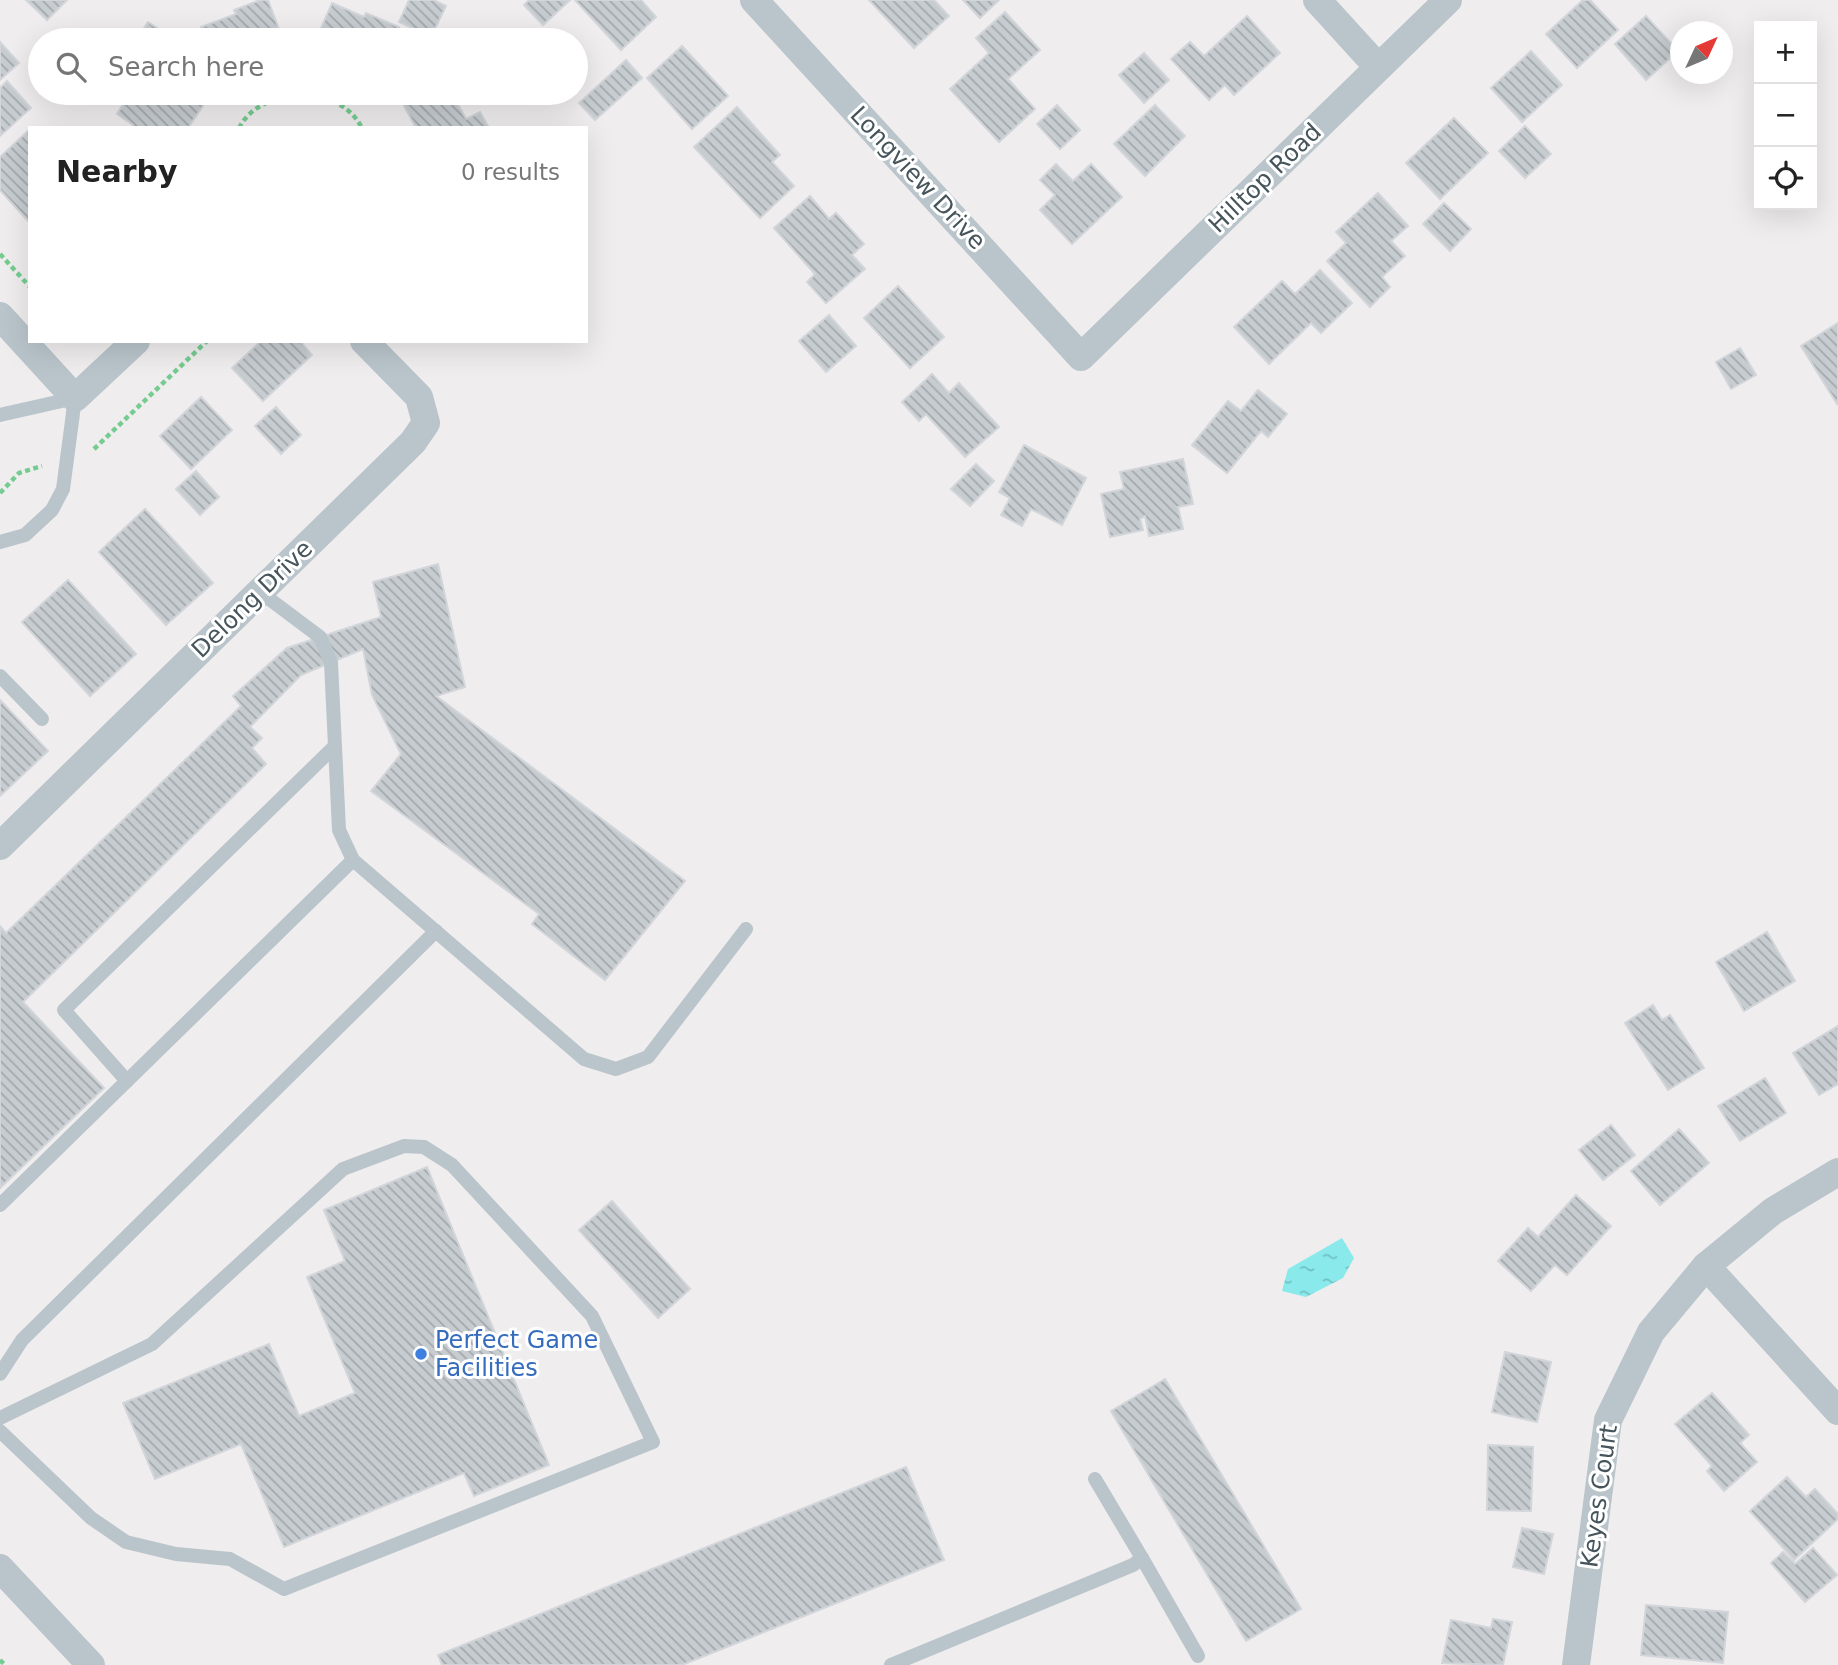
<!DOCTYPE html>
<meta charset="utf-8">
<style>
:root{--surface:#fff;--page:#f2f2f2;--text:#222;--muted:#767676;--line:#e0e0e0}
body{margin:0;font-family:"DejaVu Sans",sans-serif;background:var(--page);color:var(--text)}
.controls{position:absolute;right:21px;top:21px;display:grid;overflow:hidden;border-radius:0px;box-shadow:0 7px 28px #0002}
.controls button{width:63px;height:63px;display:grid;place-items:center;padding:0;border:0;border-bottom:2px solid var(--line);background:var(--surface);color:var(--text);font:35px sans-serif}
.compass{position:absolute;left:1670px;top:21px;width:63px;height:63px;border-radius:50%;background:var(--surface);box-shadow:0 7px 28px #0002;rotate:46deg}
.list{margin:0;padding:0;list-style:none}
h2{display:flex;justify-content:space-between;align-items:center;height:91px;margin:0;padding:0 28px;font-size:30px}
h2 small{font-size:23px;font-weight:400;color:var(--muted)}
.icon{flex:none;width:38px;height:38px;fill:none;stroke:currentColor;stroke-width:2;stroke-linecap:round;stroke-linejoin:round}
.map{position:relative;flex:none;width:1838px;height:1665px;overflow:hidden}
.search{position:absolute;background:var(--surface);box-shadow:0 7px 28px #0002;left:28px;top:28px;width:560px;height:77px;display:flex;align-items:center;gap:18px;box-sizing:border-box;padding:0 24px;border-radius:38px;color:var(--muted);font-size:26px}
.panel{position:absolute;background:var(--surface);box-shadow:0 7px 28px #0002;left:28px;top:126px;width:560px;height:217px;border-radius:0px}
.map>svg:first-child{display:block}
.water{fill:url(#water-ripples)}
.building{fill:url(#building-back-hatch);stroke:#d2d5d9;stroke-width:2}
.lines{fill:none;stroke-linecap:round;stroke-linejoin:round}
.path{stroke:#74cc90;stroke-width:4.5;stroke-dasharray:5 3.5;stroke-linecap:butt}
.lane{stroke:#b9c5cb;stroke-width:14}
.street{stroke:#b9c5cb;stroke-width:28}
.shop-dot{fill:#3f7fe0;stroke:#fff;stroke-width:2.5}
.labels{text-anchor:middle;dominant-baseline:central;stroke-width:6;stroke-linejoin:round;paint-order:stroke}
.street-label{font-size:24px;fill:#46555b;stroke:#fff}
.shop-label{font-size:24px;fill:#366cbe;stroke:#fff;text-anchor:start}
</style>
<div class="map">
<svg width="1838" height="1665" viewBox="0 0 1838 1665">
<defs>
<pattern id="water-ripples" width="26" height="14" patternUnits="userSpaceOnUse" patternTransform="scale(1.75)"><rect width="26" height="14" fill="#89e9eb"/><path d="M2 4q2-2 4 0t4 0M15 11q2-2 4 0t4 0" fill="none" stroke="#72c0c1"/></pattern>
<pattern id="building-back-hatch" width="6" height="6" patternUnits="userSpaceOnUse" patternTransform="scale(1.75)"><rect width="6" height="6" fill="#c7ccd0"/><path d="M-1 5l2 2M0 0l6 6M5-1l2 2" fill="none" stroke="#a3a8ac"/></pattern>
</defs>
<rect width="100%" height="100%" fill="#f0edee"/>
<polygon class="water" points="1342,1238 1354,1258 1343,1278 1306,1297 1282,1291 1288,1269"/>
<g class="building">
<polygon points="26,0 67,0 47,20"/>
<polygon points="260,0 268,0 283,40 206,40 201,27 236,14 234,10"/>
<polygon points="409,0 434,0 446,6 431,37 399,22"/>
<polygon points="529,0 570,0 543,25 524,5"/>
<polygon points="575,0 641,0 656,17 621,50"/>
<polygon points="869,0 934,0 949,16 914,48"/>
<polygon points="963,0 999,0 980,18"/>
<polygon points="1583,0 1590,0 1618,30 1577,68 1546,34"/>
<polygon points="332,3 364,17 366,13 399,27 393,40 316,40"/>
<polygon points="1005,12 1040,50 1008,79 1035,109 999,142 950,89 989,53 976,38"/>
<polygon points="1247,16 1280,53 1234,95 1225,85 1209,100 1171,59 1190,42 1204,56"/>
<polygon points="1646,16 1678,51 1646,80 1615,44"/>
<polygon points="148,22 176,40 136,40"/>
<polygon points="0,42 19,63 0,80"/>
<polygon points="682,46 728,96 692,129 647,78"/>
<polygon points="1531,51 1562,85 1522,122 1491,88"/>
<polygon points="1144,53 1169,80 1144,103 1119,75"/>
<polygon points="626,60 642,78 595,120 579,103"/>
<polygon points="7,81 31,108 0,136 0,88"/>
<polygon points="130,93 200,93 208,98 188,128 132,128 133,125 117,114"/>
<polygon points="397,93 452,93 466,119 480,112 489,128 416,128"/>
<polygon points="1057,105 1080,130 1060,149 1037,124"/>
<polygon points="1155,105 1185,136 1145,176 1114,144"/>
<polygon points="737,107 780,155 772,162 794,186 760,218 694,147"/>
<polygon points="1454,118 1488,153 1440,199 1406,163"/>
<polygon points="1525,126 1551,154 1525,178 1499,151"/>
<polygon points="30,129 30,221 29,222 0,190 0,157"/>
<polygon points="1056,164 1073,181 1091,164 1122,197 1072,244 1040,210 1055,195 1040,180"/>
<polygon points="1378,193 1408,226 1391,241 1405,256 1382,277 1390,287 1370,307 1327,261 1346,243 1336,232"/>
<polygon points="810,196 829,219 836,213 864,244 852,255 865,269 826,303 807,282 815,274 774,228"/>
<polygon points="1444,203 1471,229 1450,251 1423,224"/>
<polygon points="1320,270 1352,303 1321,333 1311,323 1269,364 1234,327 1282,281 1295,294"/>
<polygon points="898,286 944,337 910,368 864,318"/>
<polygon points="829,315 856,346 826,372 799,341"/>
<polygon points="1838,323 1838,403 1837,404 1801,346"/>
<polygon points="261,341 300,341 312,355 263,401 232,368"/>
<polygon points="1740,348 1756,375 1731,389 1716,362"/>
<polygon points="932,374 949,393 959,383 999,427 965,457 926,414 919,421 902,402"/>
<polygon points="1258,390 1287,414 1268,437 1261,431 1227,473 1192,445 1228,401 1241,411"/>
<polygon points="201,397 232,430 191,469 160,436"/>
<polygon points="276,407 301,435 281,454 255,426"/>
<polygon points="1024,445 1086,478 1062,525 1031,509 1022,526 1001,515 1010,498 999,492"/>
<polygon points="1183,459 1193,504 1178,507 1183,529 1149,536 1145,516 1140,519 1143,530 1110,537 1101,494 1124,489 1120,472"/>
<polygon points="976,464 994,481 970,506 951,489"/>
<polygon points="196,471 219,497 200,515 176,489"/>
<polygon points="145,509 213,583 166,625 99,552"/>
<polygon points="438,564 465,687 436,696 685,881 605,980 532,924 539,914 371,791 401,754 372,695 363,649 301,675 250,727 262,738 252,748 266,764 23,1002 104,1088 0,1188 0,926 6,933 241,706 233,696 287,648 381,617 373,582"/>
<polygon points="68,580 136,654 90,696 22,622"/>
<polygon points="0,700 48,751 0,796"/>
<polygon points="1767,932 1795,981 1744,1011 1716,962"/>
<polygon points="1653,1005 1662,1020 1670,1015 1704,1068 1668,1090 1625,1023"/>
<polygon points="1838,1026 1838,1084 1819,1095 1793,1053"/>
<polygon points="1765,1078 1786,1113 1740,1141 1718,1106"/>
<polygon points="1611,1125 1635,1155 1603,1180 1579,1150"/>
<polygon points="1679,1129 1709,1163 1660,1205 1631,1171"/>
<polygon points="427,1167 549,1465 474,1496 464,1473 284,1547 241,1444 155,1479 123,1403 269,1344 299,1416 355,1393 307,1277 345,1261 324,1210"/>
<polygon points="1576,1195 1611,1226 1567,1275 1555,1265 1531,1291 1498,1261 1528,1228 1538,1237"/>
<polygon points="612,1201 690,1289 658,1318 579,1230"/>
<polygon points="1505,1352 1551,1362 1537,1422 1492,1412"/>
<polygon points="1165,1379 1301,1609 1246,1641 1111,1411"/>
<polygon points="1712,1393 1749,1435 1740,1443 1757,1462 1724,1491 1707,1471 1712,1466 1675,1424"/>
<polygon points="1488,1445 1533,1447 1531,1511 1487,1510"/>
<polygon points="906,1467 944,1560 682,1665 442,1665 438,1655"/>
<polygon points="1787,1477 1806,1497 1815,1489 1838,1514 1838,1519 1794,1560 1750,1511"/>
<polygon points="1522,1528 1553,1534 1544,1574 1513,1567"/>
<polygon points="1813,1548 1837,1575 1805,1602 1771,1563 1783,1552 1795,1564"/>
<polygon points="1646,1605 1728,1612 1723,1663 1641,1655"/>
<polygon points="1493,1619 1512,1622 1503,1665 1442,1663 1451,1620 1491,1628"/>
</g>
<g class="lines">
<g class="path">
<path d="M308 93C331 100 350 105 362 128"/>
<path d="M239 128C251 105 275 98 299 93"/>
<polyline points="0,254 30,287"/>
<polyline points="94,449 207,341"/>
<polyline points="0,493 19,473 42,466"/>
<polyline points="0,1660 5,1665"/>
</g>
<g class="lane">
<polyline points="0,415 75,398 63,489 52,510 25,535 0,542"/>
<polyline points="260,592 320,637 331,663 339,830 353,860 584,1059 616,1069 648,1057 746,929"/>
<polyline points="0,676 42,719"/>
<polyline points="127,1081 64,1010 334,747"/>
<polyline points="0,1205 353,860"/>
<polyline points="0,1374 22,1340 436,931"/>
<polyline points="0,1418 152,1344 343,1169 404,1146 424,1147 452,1165 592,1316 653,1442 284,1589 230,1559 176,1554 126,1542 91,1518 0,1431"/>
<polyline points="1142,1558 1198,1656"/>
<polyline points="891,1665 1133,1565 1142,1558 1095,1479"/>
</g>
<g class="street">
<polyline points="754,0 1081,357 1448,0"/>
<polyline points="1317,0 1378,67"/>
<polyline points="0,316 75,398 136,341"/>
<polyline points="0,846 413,442 426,423 419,397 364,341"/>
<polyline points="1706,1266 1838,1411"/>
<polyline points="0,1568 91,1665"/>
<polyline points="1576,1665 1608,1420 1651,1332 1706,1266 1773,1211 1838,1172"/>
</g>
</g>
<circle class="shop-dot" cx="421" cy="1354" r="7"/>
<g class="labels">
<g class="street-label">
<text transform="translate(918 178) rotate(47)">Longview Drive</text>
<text transform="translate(1265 178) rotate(-44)">Hilltop Road</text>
<text transform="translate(252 599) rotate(-44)">Delong Drive</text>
<text transform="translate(1599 1496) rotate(-82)">Keyes Court</text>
</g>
<g class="shop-label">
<text x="435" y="1340">Perfect Game<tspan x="435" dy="28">Facilities</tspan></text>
</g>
</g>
</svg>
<div class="controls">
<button>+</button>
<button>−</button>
<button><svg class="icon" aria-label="locate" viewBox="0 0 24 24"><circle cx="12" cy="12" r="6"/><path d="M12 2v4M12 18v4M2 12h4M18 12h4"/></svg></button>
</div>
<svg class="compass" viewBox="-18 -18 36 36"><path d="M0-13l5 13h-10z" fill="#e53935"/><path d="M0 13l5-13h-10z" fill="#767676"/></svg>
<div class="search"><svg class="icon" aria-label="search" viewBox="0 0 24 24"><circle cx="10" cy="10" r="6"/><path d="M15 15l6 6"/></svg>Search here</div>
<section class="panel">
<h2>Nearby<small>0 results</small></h2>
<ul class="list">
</ul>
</section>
</div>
